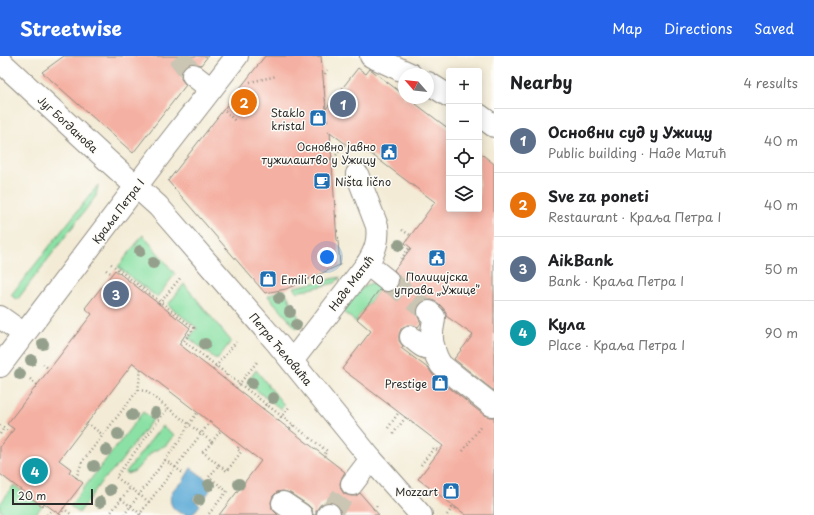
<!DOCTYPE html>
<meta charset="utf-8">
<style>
:root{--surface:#fff;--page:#f6f6f6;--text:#202124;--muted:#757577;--line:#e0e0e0;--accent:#2563eb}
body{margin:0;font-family:"Playpen Sans",sans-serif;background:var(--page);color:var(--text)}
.controls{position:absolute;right:12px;top:12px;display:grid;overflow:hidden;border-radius:4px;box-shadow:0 2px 10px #0003}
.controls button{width:36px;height:36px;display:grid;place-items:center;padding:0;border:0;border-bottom:1px solid var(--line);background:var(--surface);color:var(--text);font:20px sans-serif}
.compass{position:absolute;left:398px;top:12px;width:36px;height:36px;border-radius:50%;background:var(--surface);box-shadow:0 2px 10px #0003;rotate:298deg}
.scale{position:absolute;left:12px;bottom:10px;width:81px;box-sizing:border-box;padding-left:4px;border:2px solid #2b2b2b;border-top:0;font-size:11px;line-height:14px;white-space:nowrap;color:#2b2b2b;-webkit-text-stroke:3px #fdfcf7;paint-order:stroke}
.you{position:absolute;left:327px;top:201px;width:14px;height:14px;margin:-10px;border:3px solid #fff;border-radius:50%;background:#1a73e8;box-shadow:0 0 0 6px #1a73e833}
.badge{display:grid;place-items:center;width:26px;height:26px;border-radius:50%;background:var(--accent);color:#fff;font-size:13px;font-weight:700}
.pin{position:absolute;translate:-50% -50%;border:2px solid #fff;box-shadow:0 1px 4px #0006}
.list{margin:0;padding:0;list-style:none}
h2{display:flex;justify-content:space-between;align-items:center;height:52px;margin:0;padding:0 16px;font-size:17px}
h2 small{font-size:13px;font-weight:400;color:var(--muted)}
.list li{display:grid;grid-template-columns:26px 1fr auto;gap:12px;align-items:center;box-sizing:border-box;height:64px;padding:0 16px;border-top:1px solid var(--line)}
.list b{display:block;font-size:15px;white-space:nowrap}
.list p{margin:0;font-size:13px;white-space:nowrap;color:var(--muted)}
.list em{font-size:13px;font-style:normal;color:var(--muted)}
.icon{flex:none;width:22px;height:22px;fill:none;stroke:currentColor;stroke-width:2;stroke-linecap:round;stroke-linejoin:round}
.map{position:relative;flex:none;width:494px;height:459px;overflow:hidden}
header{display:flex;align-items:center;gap:24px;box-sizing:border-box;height:56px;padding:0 20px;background:var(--accent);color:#fff}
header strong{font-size:19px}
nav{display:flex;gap:22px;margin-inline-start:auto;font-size:14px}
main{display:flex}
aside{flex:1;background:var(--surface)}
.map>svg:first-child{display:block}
.green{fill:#8be1a5;stroke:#5b8668}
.water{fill:#5dabd7;stroke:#446b81}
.building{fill:#f4b0a2}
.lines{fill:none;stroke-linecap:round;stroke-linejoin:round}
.minor-tunnel{stroke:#cbc5b3;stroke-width:22;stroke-dasharray:22 11;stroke-linecap:butt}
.minor-casing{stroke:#8f8b80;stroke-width:24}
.major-casing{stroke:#8f8b80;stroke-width:24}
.path{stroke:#8f8b80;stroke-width:2.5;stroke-dasharray:1 3;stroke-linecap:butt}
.minor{stroke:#fff;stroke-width:22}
.major{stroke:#fff;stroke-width:22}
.tree{fill:#95a08c}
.labels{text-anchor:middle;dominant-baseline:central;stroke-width:3;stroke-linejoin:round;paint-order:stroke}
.poi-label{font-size:11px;fill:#2b2b2b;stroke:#fdfcf7;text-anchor:end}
.street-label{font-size:11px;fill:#2b2b2b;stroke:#fdfcf7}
</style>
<header>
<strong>Streetwise</strong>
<nav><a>Map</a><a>Directions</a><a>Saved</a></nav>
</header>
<main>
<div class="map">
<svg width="494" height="459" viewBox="0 0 494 459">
<rect width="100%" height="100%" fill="#fdfcf7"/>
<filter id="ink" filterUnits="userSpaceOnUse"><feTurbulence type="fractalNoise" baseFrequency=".025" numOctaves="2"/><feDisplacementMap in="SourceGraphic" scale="8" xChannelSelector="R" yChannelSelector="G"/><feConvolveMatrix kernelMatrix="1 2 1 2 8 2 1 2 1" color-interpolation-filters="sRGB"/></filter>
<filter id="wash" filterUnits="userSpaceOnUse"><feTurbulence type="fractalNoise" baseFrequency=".012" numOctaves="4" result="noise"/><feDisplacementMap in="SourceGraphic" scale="16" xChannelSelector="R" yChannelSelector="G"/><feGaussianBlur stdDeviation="0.9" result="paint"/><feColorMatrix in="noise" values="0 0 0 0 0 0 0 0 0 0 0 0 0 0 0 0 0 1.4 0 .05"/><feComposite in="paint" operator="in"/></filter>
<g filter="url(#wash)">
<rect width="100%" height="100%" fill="#f3ebd5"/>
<g class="green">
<polygon points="98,129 96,140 17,244 11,239"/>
<polygon points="143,179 175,218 157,241 118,211"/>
<polygon points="341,221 335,227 297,236 294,231"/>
<path d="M371 227H375L382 230 357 263 358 264 356 266 343 256C351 246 359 231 371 227Z"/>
<polygon points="184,228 231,285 217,304 189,282 197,272 168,249"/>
<polygon points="284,233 299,262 296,267 300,271 296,272 268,240"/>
<polygon points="256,314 284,349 281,353 247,327"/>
<polygon points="143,356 153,363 118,409 101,426 79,457 70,450"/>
<polygon points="162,370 174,379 166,389 152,396 135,415 127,418 126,416"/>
<polygon points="14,429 42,450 35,459 6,459 0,454 0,448"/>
</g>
<path class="water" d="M191 412 207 424 206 427 210 434 204 443 197 438 193 443 200 449 192 459C187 458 181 458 177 455 165 447 171 431 182 427Z"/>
<g id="blocks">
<g class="building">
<polygon points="64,0 208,0 201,9 195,7 189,7 183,12 181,17 181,23 186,29 133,97 42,16"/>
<polygon points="265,0 321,0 326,53 358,12 366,18 370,13 404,39 404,42 408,42 449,73 449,153 479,153 479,96 494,108 494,335 454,303 473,279 446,260 446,256 443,252 438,247 432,244 426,244 420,247 417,252 417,259 421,267 418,271 413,269 407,269 401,273 399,279 399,285 403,290 401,292 429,313 433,319 484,359 490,361 494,361 494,459 466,459 418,423 443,390 342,313 371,275 357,263 379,234 385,236 391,236 397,231 399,225 399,220 394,214 411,192 405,187 435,146 359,89 355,95 330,76 337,186 338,185 340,209 286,233 265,237 168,125"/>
<polygon points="115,214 190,272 179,288 345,416 342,421 340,427 341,433 344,438 351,440 356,440 360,437 379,459 341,459 341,454 338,449 332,446 326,446 320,449 316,455 316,459 313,459 312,453 308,449 290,437 283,435 277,436 273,440 271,446 272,453 278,459 219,459 261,405 133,307 59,404 71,413 69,416 83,427 59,458 44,447 42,450 0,418 0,391 14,373 7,368 92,258 85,252"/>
</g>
</g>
</g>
<g filter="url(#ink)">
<use href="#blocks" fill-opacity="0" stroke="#8f8b80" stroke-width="1"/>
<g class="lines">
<g class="minor-tunnel">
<polyline points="178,0 193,19"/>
<polyline points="387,224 429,256"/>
<polyline points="329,458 352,428"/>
</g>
<g class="minor-casing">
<g id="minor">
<polyline points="371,0 410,18"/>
<polyline points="0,5 108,105 158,150 277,287 371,403 421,459"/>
<polyline points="193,19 211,33"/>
<polyline points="428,27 449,40"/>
<polyline points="479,59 494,70"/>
<polyline points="367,208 387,224"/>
<path d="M429 256 434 261C434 267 432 272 432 277 431 287 435 300 441 309L492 349"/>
<polyline points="0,261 24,278"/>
<path d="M411 281C418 287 424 294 434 292"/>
<path d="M292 305 367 208C375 196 379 185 377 170L357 118"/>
<polyline points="352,428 371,403"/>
<polyline points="283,447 301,459"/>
<polyline points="328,459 329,458"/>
</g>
</g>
<g class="major-casing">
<polyline id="major" points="0,310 160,99 237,0"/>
</g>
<g class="path">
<polyline points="325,18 327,14"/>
<polyline points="250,26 277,20"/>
<polyline points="324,30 326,30"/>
<polyline points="325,44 328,44"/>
<polyline points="225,55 236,66"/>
<polyline points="327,64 330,63"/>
<polyline points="328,76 330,75"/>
<polyline points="329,90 332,90"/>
<polyline points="330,103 333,103 345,88"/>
<polyline points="335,149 337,149"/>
<polyline points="336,160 338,160"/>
<polyline points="402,174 410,179"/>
<polyline points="337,175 339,175"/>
<polyline points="338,182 340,182"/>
<polyline points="401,203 410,191"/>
<polyline points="111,208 194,272 184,285 327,395 324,399"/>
<polyline points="106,214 112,218"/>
<polyline points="159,248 181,221"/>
<polyline points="43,308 49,313"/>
<polyline points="213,314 236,286"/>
<polyline points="30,323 37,329"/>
<polyline points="224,323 227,318"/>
<polyline points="236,332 257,306"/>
<polyline points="138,334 146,335 212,386 203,396 219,409 209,421 227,435 208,459"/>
<polyline points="263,353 266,348"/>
<polyline points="278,365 290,350"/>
<polyline points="87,367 103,379"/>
<polyline points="0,369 11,377"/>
<polyline points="388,372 399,356"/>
<polyline points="290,373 293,369"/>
<polyline points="0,378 4,372"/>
<polyline points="393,378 406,361"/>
<polyline points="212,386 221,374"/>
<polyline points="463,395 481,370"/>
<polyline points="165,404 184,418"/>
<polyline points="219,409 227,415 241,396 237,393 240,389"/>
<polyline points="421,409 434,392 439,395"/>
<polyline points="76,422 82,406 138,334 141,313"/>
<polyline points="121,443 130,432"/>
<polyline points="149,446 116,421 168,352"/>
<polyline points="63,452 72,459"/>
<polyline points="373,453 379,448"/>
<polyline points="47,459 52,453"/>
<polyline points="60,459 64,453"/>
<polyline points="109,459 121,443 142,459"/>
<polyline points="124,459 180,384 189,368 198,356"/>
<polyline points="139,459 210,366"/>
<polyline points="447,459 452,452 455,453 456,452"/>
</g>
<use href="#minor" class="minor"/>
<use href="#major" class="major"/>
</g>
<g class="tree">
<circle cx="399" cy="189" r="6"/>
<circle cx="140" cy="195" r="6"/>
<circle cx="153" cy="207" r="6"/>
<circle cx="279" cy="242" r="6"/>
<circle cx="290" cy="256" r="6"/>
<circle cx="296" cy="269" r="6"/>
<circle cx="43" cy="288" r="6"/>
<circle cx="205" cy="288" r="6"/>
<circle cx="31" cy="304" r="6"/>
<circle cx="20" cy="318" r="6"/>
<circle cx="252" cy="327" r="6"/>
<circle cx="273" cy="342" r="6"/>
<circle cx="155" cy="357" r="6"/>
<circle cx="132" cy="359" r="6"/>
<circle cx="118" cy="378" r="6"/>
<circle cx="106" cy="394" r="6"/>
<circle cx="94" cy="410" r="6"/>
<circle cx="239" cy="428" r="6"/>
<circle cx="209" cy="429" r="6"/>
<circle cx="110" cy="434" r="6"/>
<circle cx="199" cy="444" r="6"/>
<circle cx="100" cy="446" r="6"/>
</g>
</g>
<defs>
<g id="shop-square" transform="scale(0.9)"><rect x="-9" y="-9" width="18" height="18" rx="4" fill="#1f6fb2" stroke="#fdfcf7"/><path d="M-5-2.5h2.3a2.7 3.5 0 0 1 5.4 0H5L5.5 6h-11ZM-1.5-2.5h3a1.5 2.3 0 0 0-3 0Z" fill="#fff"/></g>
<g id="civic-square" transform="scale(0.9)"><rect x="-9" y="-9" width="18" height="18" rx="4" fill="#1f6fb2" stroke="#fdfcf7"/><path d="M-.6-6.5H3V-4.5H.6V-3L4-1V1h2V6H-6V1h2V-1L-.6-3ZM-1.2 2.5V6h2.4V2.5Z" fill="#fff"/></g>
<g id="cafe-square" transform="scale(0.9)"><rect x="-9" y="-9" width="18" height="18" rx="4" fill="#1f6fb2" stroke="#fdfcf7"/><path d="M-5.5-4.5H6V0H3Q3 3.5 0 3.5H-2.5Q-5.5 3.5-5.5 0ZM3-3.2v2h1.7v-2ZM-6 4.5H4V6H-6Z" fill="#fff"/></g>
</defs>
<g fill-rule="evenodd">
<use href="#shop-square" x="318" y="62"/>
<use href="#civic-square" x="389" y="96"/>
<use href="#cafe-square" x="322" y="125"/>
<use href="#civic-square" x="437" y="202"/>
<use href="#shop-square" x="268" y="223"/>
<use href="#shop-square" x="440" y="327"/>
<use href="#shop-square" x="451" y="435"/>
</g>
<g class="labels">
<g class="poi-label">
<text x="305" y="56">Staklo<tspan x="305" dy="13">kristal</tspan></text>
<text x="376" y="90">Основно јавно<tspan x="376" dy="13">тужилаштво у Ужицу</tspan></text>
<text x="335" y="125" text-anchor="start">Ništa lično</text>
<text x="437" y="220" text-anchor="middle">Полицијска<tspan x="437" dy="13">управа „Ужице”</tspan></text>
<text x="281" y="223" text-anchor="start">Emili 10</text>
<text x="427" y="327">Prestige</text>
<text x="438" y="435">Mozzart</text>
</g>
<g class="street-label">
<text transform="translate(68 68) rotate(43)">Југ Богданова</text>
<text transform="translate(118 155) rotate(-53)">Краља Петра I</text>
<text transform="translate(351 227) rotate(-53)">Наде Матић</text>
<text transform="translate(281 293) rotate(50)">Петра Ћеловића</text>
</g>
</g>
</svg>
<div class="controls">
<button>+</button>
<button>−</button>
<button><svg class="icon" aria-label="locate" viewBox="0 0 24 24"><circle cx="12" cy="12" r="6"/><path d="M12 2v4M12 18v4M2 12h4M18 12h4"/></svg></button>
<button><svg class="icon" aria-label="layers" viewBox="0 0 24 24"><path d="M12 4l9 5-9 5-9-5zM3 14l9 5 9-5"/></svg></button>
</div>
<svg class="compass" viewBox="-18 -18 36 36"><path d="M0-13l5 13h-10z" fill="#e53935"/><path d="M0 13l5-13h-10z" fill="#757577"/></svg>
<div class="scale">20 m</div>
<div class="you"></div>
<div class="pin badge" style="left:343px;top:48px;background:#5c6f8a">1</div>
<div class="pin badge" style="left:244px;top:46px;background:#e8710a">2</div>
<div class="pin badge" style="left:116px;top:238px;background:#5c6f8a">3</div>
<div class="pin badge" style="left:35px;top:415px;background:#0f9aa8">4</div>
</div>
<aside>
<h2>Nearby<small>4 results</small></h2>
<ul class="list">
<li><span class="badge" style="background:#5c6f8a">1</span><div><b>Основни суд у Ужицу</b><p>Public building · Наде Матић</p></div><em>40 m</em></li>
<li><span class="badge" style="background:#e8710a">2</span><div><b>Sve za poneti</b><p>Restaurant · Краља Петра I</p></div><em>40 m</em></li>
<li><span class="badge" style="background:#5c6f8a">3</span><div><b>AikBank</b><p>Bank · Краља Петра I</p></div><em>50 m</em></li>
<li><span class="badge" style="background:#0f9aa8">4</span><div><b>Кула</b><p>Place · Краља Петра I</p></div><em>90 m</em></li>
</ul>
</aside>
</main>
